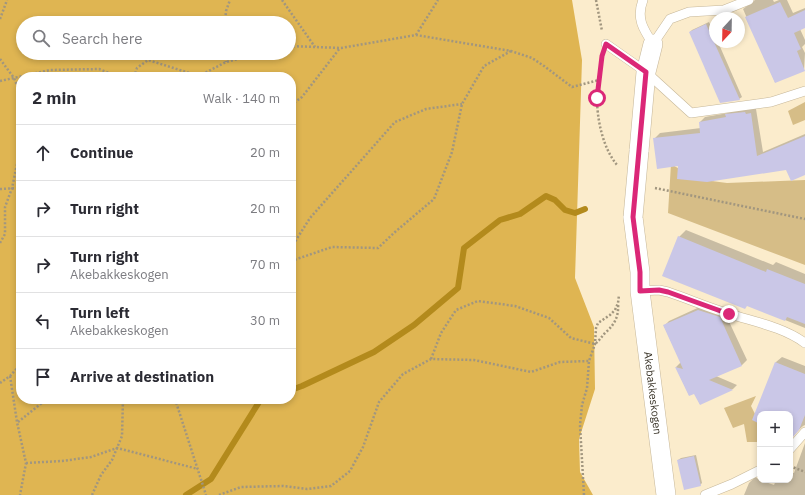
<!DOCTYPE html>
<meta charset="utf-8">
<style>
:root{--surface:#fff;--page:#f2f2f3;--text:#2b2b33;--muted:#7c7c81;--line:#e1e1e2}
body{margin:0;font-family:"IBM Plex Sans",sans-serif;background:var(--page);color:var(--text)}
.controls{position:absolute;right:12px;bottom:12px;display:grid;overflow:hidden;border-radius:8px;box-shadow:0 2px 6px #0003}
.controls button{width:36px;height:36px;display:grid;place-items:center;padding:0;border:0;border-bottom:1px solid var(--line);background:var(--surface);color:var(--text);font:20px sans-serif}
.compass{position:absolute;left:709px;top:12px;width:36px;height:36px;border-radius:50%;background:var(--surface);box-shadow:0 2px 6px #0003;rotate:202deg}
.stop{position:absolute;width:12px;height:12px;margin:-9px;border:3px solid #db2777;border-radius:50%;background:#fff}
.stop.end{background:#db2777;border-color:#fff;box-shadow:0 1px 4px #0008}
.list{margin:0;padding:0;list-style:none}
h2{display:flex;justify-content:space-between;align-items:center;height:52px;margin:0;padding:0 16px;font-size:17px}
h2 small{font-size:13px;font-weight:400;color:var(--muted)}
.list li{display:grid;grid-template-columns:26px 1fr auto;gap:12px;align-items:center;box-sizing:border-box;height:56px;padding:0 16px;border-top:1px solid var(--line)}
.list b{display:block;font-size:15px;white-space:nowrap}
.list p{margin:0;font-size:13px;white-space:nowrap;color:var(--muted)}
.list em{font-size:13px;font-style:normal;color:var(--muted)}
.icon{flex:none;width:22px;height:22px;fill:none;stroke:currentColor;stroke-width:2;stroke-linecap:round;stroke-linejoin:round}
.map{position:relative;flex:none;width:805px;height:495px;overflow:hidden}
.search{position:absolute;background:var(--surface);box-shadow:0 2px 6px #0003;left:16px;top:16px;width:280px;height:44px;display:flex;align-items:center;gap:10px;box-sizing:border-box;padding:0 14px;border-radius:22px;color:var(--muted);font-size:15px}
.panel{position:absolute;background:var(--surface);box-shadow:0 2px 6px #0003;left:16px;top:72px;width:280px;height:332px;border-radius:16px}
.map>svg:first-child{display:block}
.green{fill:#d6bd87}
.forest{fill:#dfb552;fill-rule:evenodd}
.shadow{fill:#0003}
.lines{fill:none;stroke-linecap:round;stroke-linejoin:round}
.stream{stroke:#b38a1c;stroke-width:6}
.building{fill:#cac7e7}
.lane-casing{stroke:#c6b799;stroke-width:10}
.street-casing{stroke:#c6b799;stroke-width:20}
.path{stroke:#a1967f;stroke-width:2.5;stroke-dasharray:2 2;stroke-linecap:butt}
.lane{stroke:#fff;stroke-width:9}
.street{stroke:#fff;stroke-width:19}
.street-bridge-casing{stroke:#c6b799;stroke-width:20;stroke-linecap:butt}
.street-bridge{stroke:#fff;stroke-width:19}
.route{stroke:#db2777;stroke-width:5}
.labels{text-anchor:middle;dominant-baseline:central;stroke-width:3.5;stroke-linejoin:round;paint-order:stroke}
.street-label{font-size:11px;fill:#363024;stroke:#fff}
</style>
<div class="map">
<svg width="805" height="495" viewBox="0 0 805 495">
<rect width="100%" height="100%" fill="#fbeccc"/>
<g class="green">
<polygon points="805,102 805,120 793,125 788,111"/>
<polygon points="671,164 696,179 727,183 805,180 805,265 668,213"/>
<polygon points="756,396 751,406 760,424 760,442 747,442 744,424 733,428 724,408"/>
</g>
<path class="forest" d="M0 0H572L582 60 575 278 594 327 595 389 579 439 580 472 593 495H0ZM23 23H289V53H23ZM21 77H291V399H21Z"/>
<g class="shadow">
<polygon points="755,0 773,0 774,2 779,0 787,0 793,13 805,8 805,27 800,29 805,40 805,44 802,47 805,53 804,70 775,82 743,9"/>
<polygon points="709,22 715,36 715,42 718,42 742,97 739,99 690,32 692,30"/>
<polygon points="731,109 756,109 763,152 805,134 805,174 787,169 679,165 654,139 660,133 701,128 700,122 705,117 728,113"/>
<polygon points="686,230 773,265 776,262 805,274 805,328 748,305 679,237"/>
<polygon points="704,305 725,313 747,360 742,365 716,376 737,385 733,389 700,404 695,392 689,395 676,367 681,362 664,326 669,321"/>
<polygon points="782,357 805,366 805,425 803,426 792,436 790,435 790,414 760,414 760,423 753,420 776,362"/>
<polygon points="805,443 805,495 744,495 749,483 755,477 760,480 774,485 776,480 790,480 790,472 794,473"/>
<polygon points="696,455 702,483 700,485 678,460 681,458"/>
</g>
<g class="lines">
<g class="stream">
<polyline points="291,390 302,386 374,352 414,325 458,288 464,248 500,220 520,214 546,196 555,200 565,210 575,213 585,209"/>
<polyline points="186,495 211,479 261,399"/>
</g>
</g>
<g class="building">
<polygon points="780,2 788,18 805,10 805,28 794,33 801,49 797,51 805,71 775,83 745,17"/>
<polygon points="706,24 740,100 720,103 689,32"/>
<polygon points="745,112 746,114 751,113 757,156 805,136 805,175 791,181 786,170 707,182 677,179 678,166 657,169 653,138 700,133 699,122 726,117 725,114"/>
<polygon points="678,236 766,272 767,269 805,284 805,324 787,317 785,321 747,306 745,309 662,276"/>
<polygon points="698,310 720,317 742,366 709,380 733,390 700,405 694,394 689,396 675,367 683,369 663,325"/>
<polygon points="775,362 805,374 805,415 799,430 793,437 790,436 790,414 760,414 760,424 752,420"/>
<polygon points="694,456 701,486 684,490 677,460"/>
</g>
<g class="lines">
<g class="lane-casing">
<g id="lane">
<path d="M643 0C636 18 643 29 653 44L670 19 689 12 724 10 749 0"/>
<polyline points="606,44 646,72 691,113 771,102 805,91"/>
<path d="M640 291 659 290 668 292C689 299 709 308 730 314 755 322 783 327 805 343"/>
<polyline points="790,449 805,432"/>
<polyline points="705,495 732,484 760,470"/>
</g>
</g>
<g class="street-casing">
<g id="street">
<polyline points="639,151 646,72 653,44"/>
<polyline points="633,217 640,272 640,291 666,495"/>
</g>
</g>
<g class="path">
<polyline points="282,0 315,47"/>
<polyline points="596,0 602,31"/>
<polyline points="0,19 7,0"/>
<polyline points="225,23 226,11 230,0"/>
<polyline points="416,35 438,0"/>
<polyline points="289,46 341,48 416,35 511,51 532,58 544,66 572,87 599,80"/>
<polyline points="226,53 226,62"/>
<polyline points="0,59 14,78 21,95"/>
<path d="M602 59C600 72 597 85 597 98 597 120 603 148 617 165"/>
<polyline points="134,77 137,68 148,60 199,76 226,62 261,53"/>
<polyline points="0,81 50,70 99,69 119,77"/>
<polyline points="291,105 302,97 340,48"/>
<polyline points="655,188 805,219"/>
<polyline points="0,189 21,188"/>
<polyline points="0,243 5,234 5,207 12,188 21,145"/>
<polyline points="291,248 310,218 395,122 426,109 462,104"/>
<polyline points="291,261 332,247 378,248 395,232 434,199 452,152 462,104 484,66 511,51"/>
<path d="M431 359 441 333 456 310 478 301 515 306 549 318 571 338 595 344C600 340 602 336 606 332 615 324 619 316 618 303"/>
<polyline points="10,376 17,422 26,463 20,495"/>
<polyline points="0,383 10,376 21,364"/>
<polyline points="175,399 206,495"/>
<polyline points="18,422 47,399"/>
<polyline points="26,463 62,461 91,457 117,448 198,469"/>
<polyline points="790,466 805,472"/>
<polyline points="92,495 101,475 112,460 122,436 123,399"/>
<polyline points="219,495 241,487 283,486 307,489 331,486 350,471 363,447 379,402 403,374 431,359 474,360 531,372 560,362 589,361"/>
<polyline points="584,495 580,425 582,405 587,388 589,361 595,344 596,328 598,323 610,315 615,310 618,303 619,295"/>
</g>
<use href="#lane" class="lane"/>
<use href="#street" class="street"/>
<g class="street-bridge-casing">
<polyline id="street-bridge" points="633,217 639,151"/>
</g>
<use href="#street-bridge" class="street-bridge"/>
</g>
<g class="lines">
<polyline class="route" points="597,98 602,56 606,44 646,72 633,217 640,272 640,291 659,290 668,292 729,314"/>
</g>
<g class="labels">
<g class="street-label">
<text transform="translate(653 393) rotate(83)">Akebakkeskogen</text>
</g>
</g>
</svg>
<div class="controls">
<button>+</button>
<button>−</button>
</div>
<svg class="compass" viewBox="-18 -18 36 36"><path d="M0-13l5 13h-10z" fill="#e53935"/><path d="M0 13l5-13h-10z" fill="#7c7c81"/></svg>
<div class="stop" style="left:597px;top:98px"></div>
<div class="stop end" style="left:729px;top:314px"></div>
<div class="search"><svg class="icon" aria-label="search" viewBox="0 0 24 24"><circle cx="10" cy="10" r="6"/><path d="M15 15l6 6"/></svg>Search here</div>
<section class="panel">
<h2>2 min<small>Walk · 140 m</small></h2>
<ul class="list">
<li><svg class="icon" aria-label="ahead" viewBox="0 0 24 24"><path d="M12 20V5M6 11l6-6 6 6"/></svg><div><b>Continue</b></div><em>20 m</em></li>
<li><svg class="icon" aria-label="right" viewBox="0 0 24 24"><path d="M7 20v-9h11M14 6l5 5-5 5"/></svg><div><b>Turn right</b></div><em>20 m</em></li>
<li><svg class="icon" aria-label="right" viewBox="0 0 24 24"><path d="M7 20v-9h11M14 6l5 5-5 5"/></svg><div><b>Turn right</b><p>Akebakkeskogen</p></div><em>70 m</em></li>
<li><svg class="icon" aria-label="left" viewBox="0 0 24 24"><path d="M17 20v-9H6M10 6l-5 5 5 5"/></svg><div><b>Turn left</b><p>Akebakkeskogen</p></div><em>30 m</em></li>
<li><svg class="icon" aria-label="arrive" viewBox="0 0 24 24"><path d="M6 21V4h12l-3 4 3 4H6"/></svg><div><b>Arrive at destination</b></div></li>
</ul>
</section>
</div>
